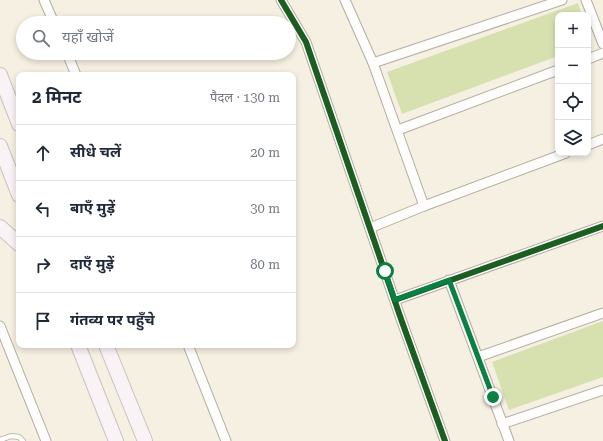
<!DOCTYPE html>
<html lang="hi">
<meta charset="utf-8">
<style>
:root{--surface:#fff;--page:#f6f6f7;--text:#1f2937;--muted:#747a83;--line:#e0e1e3}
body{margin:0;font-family:"Roboto Serif","Noto Sans Devanagari",serif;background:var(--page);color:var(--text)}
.controls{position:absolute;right:12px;top:12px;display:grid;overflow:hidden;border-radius:8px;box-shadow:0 2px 6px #0003}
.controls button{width:36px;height:36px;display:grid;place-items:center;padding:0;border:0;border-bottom:1px solid var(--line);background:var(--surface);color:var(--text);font:20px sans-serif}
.stop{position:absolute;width:12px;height:12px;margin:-9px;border:3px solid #0b8043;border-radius:50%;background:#fff}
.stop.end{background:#0b8043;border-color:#fff;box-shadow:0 1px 4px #0008}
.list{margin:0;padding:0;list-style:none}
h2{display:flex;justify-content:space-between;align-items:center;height:52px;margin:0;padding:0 16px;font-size:17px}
h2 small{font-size:13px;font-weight:400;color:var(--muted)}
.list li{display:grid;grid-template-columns:26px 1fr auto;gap:12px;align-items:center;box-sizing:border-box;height:56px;padding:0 16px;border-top:1px solid var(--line)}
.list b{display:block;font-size:15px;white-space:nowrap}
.list em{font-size:13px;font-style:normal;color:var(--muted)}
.icon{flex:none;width:22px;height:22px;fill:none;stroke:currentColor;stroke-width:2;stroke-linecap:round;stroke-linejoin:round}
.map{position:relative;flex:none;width:603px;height:441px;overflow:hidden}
.search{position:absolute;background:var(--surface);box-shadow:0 2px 6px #0003;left:16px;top:16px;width:280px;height:44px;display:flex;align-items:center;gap:10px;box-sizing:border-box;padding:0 14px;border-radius:22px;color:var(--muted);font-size:15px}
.panel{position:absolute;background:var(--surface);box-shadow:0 2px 6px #0003;left:16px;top:72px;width:280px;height:276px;border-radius:8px}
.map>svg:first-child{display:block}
.green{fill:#d7e1b0}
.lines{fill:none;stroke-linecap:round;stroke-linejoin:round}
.service-casing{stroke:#b2ada2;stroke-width:6}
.minor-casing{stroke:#b2ada2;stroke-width:11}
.primary-casing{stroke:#ccc1c0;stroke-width:16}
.service{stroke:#fefdfb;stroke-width:4.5}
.minor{stroke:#fefdfb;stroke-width:9}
.primary{stroke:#f9f3f5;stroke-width:14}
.cycleway-casing{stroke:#fff;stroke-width:8}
.cycleway{stroke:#1b5e20;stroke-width:6}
.route{stroke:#0b8043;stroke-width:5}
</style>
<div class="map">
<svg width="603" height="441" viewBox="0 0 603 441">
<rect width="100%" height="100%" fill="#f6f0e2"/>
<g class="green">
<polygon points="578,3 582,15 558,15 558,56 402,114 387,72"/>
<polygon points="603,321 603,377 509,410 492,362"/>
</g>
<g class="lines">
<g class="service-casing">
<polyline id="service" points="0,440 11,436 19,437 23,441"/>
</g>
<g class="minor-casing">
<g id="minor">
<polyline points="44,0 54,23"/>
<polyline points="281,0 306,42 401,319 445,441"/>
<polyline points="345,0 373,63 424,206"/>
<polyline points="586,0 603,44"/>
<polyline points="67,53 76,75"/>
<polyline points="588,59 603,53"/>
<polyline points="373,63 562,0"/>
<polyline points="398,130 558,70"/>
<polyline points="588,145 603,139"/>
<polyline points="370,228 424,206 566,153"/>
<polyline points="449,280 509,441"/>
<polyline points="395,300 603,226"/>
<polyline points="0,326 46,441"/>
<polyline points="188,345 226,441"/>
<polyline points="478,357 603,313"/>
<polyline points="502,424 603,390"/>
</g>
</g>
<g class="primary-casing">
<g id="primary">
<polyline points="0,75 19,124"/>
<polyline points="0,146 19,195"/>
<polyline points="0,227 19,244"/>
<polyline points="78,345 116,441"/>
<polyline points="106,345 145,441"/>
</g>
</g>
<use href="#service" class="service"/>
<use href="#minor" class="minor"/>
<use href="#primary" class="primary"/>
<g class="cycleway-casing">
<g id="cycleway">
<polyline points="281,0 306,42 401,319 445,441"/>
<polyline points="395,300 603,226"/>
</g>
</g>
<use href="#cycleway" class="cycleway"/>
</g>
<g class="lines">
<polyline class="route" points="385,271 395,300 449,280 493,397"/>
</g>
</svg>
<div class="controls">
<button>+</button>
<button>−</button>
<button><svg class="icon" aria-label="locate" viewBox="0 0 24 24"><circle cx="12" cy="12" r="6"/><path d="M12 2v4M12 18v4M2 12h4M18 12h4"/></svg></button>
<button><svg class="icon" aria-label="layers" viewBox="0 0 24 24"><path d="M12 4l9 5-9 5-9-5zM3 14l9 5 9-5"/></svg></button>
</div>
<div class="stop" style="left:385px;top:271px"></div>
<div class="stop end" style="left:493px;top:397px"></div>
<div class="search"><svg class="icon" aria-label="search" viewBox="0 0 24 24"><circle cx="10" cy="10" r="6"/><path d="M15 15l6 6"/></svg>यहाँ खोजें</div>
<section class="panel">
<h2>2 मिनट<small>पैदल · 130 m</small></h2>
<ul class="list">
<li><svg class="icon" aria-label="ahead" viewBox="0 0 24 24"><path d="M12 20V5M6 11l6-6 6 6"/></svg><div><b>सीधे चलें</b></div><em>20 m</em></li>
<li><svg class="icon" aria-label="left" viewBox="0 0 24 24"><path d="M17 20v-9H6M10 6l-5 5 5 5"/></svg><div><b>बाएँ मुड़ें</b></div><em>30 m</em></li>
<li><svg class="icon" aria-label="right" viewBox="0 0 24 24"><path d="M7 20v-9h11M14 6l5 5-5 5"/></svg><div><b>दाएँ मुड़ें</b></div><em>80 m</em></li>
<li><svg class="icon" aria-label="arrive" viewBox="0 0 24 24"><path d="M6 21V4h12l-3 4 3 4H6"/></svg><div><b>गंतव्य पर पहुँचे</b></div></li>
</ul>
</section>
</div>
